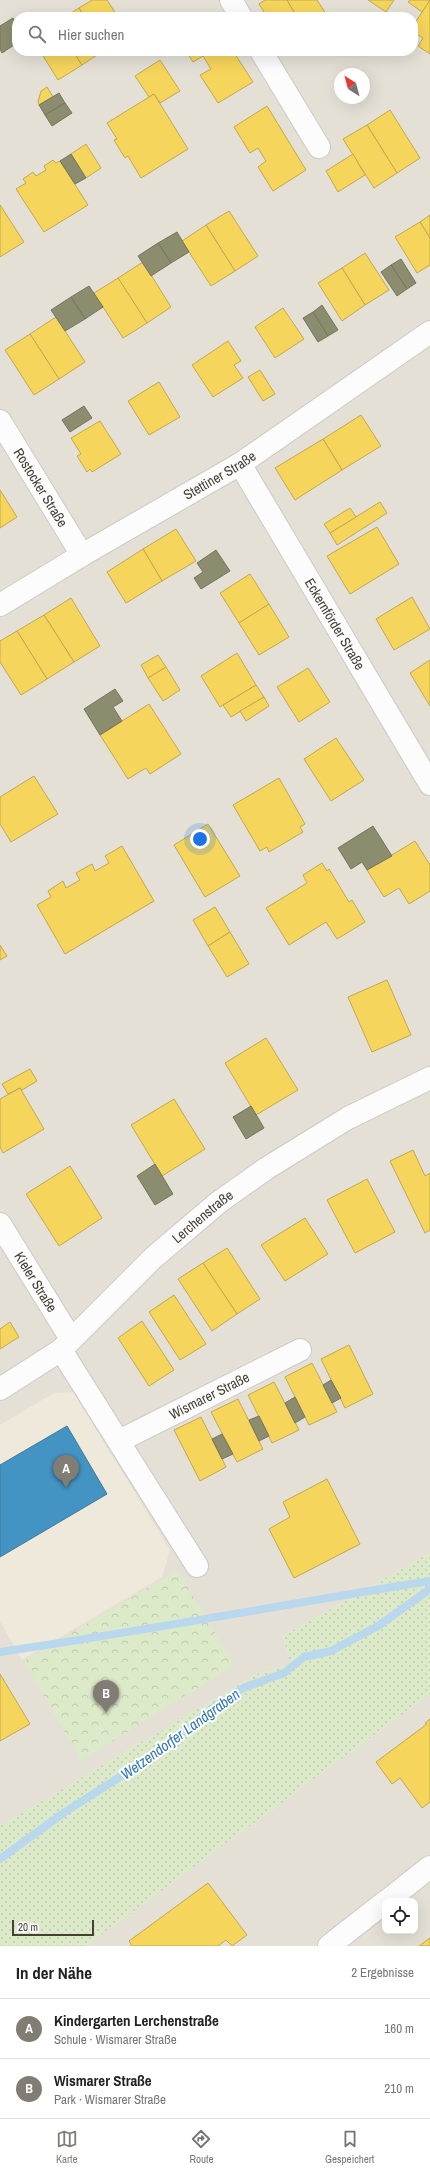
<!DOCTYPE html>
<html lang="de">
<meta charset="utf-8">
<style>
:root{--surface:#fff;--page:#f2f2f2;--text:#222;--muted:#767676;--line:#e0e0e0;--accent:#827d74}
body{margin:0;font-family:"Archivo Narrow",sans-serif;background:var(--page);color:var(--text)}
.controls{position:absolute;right:12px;bottom:12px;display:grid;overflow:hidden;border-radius:8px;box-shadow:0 4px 16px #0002}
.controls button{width:36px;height:36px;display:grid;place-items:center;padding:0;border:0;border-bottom:1px solid var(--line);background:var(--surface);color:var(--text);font:20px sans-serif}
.compass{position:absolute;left:334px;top:68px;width:36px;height:36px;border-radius:50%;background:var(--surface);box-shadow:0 4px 16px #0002;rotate:324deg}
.scale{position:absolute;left:12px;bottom:10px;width:82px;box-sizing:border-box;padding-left:4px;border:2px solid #464035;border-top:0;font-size:11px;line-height:14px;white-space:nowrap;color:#464035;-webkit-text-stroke:3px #fff;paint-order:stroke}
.you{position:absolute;left:200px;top:839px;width:14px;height:14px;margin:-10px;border:3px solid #fff;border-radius:50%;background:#1a73e8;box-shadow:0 0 0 6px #1a73e833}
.badge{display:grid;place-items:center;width:26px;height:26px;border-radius:50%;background:var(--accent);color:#fff;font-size:13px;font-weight:700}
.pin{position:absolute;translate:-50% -33px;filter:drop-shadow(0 1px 2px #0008)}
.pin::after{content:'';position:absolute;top:21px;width:14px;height:12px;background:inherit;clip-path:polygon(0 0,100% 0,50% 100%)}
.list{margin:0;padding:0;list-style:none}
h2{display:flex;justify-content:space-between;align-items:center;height:52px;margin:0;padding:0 16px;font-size:17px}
h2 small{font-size:13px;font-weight:400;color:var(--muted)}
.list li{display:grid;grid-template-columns:26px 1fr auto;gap:12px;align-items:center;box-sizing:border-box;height:60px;padding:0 16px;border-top:1px solid var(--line)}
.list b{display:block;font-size:15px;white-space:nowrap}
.list p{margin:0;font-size:13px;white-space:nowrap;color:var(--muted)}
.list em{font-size:13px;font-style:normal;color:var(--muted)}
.icon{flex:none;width:22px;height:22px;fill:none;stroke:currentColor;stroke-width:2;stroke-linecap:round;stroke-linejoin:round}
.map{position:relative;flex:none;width:430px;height:1946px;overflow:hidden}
.search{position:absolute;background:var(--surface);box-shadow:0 4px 16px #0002;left:12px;right:12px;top:12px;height:44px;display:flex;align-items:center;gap:10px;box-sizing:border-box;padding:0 14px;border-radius:16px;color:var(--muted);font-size:15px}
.sheet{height:172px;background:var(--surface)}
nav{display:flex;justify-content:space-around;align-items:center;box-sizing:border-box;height:56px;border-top:1px solid var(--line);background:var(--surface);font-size:11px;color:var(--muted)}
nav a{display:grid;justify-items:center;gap:2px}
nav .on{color:var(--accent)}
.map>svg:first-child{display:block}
.residential{fill:#e4e0d6;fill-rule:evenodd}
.education{fill:#eee9db}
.grass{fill:url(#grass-dots)}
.park{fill:url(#park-crowns)}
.homes{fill:#f6d55c;stroke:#c1a850}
.schools{fill:#4393c3;stroke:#447a98}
.industry{fill:#8c8c6e;stroke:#77755d}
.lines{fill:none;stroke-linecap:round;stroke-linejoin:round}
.stream{stroke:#b9d8ee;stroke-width:8}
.minor-casing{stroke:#cccac5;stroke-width:24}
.minor{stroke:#fdfcfc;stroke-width:22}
.labels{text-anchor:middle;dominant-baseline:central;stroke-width:4;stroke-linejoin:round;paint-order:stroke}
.street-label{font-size:14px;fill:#464035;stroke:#fff}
.water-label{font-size:15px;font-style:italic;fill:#2f77b1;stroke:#fff}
</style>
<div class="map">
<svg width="430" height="1946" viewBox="0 0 430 1946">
<defs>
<pattern id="grass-dots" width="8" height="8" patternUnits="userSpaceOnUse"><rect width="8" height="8" fill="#dceac9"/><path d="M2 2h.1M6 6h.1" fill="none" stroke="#becaad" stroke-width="1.8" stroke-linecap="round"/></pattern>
<pattern id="park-crowns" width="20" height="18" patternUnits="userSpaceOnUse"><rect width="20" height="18" fill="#dceac9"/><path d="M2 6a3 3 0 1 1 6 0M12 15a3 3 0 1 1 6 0" fill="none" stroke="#becaad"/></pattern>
</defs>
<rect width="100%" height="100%" fill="#f0eee9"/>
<g class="residential">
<path d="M0 0H430V1553L283 1636 291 1665 257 1674 0 1826ZM17 17H413V51H17ZM340 74H364V98H340Z"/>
<path d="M430 1694V1946H86ZM385 1901H415V1931H385Z"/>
</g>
<polygon class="education" points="73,1392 170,1550 162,1577 22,1660 0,1621 0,1425 54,1393"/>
<polygon class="grass" points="430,1553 430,1694 86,1946 0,1946 0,1826 257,1674 291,1665 283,1636"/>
<polygon class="park" points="178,1570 234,1665 81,1761 24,1661"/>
<g class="homes">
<polygon points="92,0 107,0 118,17 84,17 79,8"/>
<polygon points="265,0 287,0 297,17 267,17 259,4"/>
<polygon points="287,0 317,0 328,17 297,17"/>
<polygon points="368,0 394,0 386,12"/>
<polygon points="410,0 430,0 422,12 408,2"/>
<polygon points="430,0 430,54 418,46 423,38 413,32 413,26"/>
<polygon points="79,8 84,17 65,17"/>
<polygon points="40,51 73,51 82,65 58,80"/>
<polygon points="73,51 103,51 82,65"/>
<polygon points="186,51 233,51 253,82 218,103 200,75 211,69 203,56 193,62"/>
<polygon points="160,60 180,91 160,103 154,94 149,97 135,76"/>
<polygon points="47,87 53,97 39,105 38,102 41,91"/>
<polygon points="154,94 188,149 141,178 128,156 125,158 114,140 117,139 107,123"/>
<polygon points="267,106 306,170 273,191 258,167 266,161 258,148 250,153 234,127"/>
<polygon points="390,110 420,158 397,173 367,125"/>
<polygon points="367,125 397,173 374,188 343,139"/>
<polygon points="86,144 101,168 86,178 71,154"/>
<polygon points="353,154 365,175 338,192 326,171"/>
<polygon points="53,160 56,163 60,161 88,205 44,232 16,189 26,183 23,179 33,172 36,176 46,170 44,166"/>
<polygon points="0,205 24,242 0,257"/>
<polygon points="229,211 258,256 235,271 206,225"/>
<polygon points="430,215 430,238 420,222"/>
<polygon points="420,222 430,238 430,265 417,273 395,237"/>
<polygon points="206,225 235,271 211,286 182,241"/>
<polygon points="365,253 389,290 365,305 342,268"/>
<polygon points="143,262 171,307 147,323 118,278"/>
<polygon points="342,268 365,305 342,321 318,283"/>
<polygon points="118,278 147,323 123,338 94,293"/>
<polygon points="283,308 304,339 275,358 255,327"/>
<polygon points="56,317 85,362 59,379 30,334"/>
<polygon points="30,334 59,379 34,395 5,350"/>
<polygon points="228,341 241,361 234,365 243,378 213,397 192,365"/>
<polygon points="260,370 275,394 263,401 248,377"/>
<polygon points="159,382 180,417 149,435 128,401"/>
<polygon points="361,415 381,446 342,470 323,439"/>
<polygon points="100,421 121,454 92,472 90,469 87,472 77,456 81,454 71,438"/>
<polygon points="323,439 342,470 295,500 275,468"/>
<polygon points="0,490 17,517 0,528"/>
<polygon points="380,502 387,513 337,545 330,533"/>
<polygon points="350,508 356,517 330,533 324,524"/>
<polygon points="377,527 399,564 350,594 327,556"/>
<polygon points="176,529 196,561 162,581 143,549"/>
<polygon points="143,549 162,581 126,603 107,572"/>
<polygon points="250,574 269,604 239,623 220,593"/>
<polygon points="412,597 430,629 394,650 376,619"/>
<polygon points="71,598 100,646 74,662 44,615"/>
<polygon points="269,604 289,637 259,655 239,623"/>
<polygon points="44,615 74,662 47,679 17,631"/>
<polygon points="17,631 47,679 21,695 0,662 0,641"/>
<polygon points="237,653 256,685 220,707 201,676"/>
<polygon points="158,655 166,667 148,678 141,665"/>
<polygon points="430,660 430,706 410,673"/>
<polygon points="166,667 180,690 163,701 148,678"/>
<polygon points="308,668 330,702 299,722 277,687"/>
<polygon points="256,685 264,697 231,717 223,705"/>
<polygon points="264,697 269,706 246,721 240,711"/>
<polygon points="149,704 181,754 150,774 146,768 128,779 100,735"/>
<polygon points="336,738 364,780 331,801 304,759"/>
<polygon points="34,776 58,814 11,842 0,824 0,797"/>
<polygon points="279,778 305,824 300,827 303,832 269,852 267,847 260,851 233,805"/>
<polygon points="208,824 240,876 205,897 174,845"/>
<polygon points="415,841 430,865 430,891 409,904 399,888 384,897 367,870"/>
<polygon points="122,846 154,901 65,954 37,905 51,897 48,891 63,881 66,888 80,880 76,873 81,870 92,864 95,871 109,863 105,856"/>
<polygon points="322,863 327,871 329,869 349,902 352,900 365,922 337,939 326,922 289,945 266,908 307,883 303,875"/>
<polygon points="215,907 230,932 208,946 193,920"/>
<polygon points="230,932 249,964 227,977 208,946"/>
<polygon points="0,945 7,956 0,960"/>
<polygon points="387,980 411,1035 372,1052 348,997"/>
<polygon points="266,1038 298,1090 256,1115 225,1063"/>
<polygon points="30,1069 37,1081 22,1090 20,1088 8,1094 2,1084"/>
<polygon points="20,1088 44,1129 3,1153 0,1147 0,1099"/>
<polygon points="174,1099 205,1149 162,1176 131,1125"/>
<polygon points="413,1150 425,1176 430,1173 430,1230 425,1233 390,1161"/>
<polygon points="70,1166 102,1218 59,1246 26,1194"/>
<polygon points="367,1179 395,1232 355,1253 327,1200"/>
<polygon points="305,1218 328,1254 285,1281 261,1245"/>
<polygon points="227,1248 260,1299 237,1314 203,1263"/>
<polygon points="203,1263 237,1314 212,1331 178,1279"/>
<polygon points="174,1295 206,1344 180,1360 149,1312"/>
<polygon points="142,1321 174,1370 149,1386 118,1338"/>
<polygon points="10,1322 19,1337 0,1349 0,1329"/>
<polygon points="349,1345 373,1394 345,1408 321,1359"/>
<polygon points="312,1363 337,1412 309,1425 285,1377"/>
<polygon points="274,1382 299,1430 272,1443 248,1395"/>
<polygon points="238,1399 263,1449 237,1462 211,1412"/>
<polygon points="201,1417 226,1467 200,1481 174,1430"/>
<polygon points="327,1479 360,1544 294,1578 269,1529 290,1517 283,1502"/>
<polygon points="0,1674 30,1724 0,1741"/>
<polygon points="430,1719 430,1802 422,1808 400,1778 392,1784 376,1762 427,1724 425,1723"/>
<polygon points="208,1883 247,1935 232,1946 226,1940 218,1946 132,1946 129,1941"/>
<polygon points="430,1938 430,1946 419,1946"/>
</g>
<polygon class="schools" points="67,1426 107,1494 0,1557 0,1465"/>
<g class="industry">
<polygon points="13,18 17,25 17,43 2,53 0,49 0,26"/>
<polygon points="59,93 65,103 45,115 39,105"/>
<polygon points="65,103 72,113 52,126 45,115"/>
<polygon points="71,154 86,178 75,184 60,161"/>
<polygon points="177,232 189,252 171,263 158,243"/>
<polygon points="158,243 171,263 151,276 138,256"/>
<polygon points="401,259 416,283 407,289 391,265"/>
<polygon points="391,265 407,289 397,296 381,272"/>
<polygon points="89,286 103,307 85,319 71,297"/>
<polygon points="71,297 85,319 65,331 51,310"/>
<polygon points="322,305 338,330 328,336 313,312"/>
<polygon points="313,312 328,336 318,342 303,318"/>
<polygon points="84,406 92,418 70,432 62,420"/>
<polygon points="216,550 230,571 201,589 194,578 203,572 197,563"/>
<polygon points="115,689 123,701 113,707 122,721 100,735 84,709"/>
<polygon points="373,826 392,856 367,870 362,862 351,869 338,848"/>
<polygon points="251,1106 264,1128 246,1139 233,1117"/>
<polygon points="155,1164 173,1194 155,1205 137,1176"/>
<polygon points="331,1380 341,1398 332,1403 323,1385"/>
<polygon points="295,1397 305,1417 295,1423 285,1403"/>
<polygon points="259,1416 269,1436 259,1441 249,1420"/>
<polygon points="222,1434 233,1454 222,1459 212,1439"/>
</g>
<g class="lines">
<g class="stream">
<path d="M0 1652C144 1631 287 1604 430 1581"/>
<polyline points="0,1859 62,1814 157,1753 210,1710 243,1688 284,1673 304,1657 331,1651 378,1626 430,1589"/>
</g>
<g class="minor-casing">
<g id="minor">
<polyline points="231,0 241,17"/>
<polyline points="261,51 319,147"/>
<path id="s1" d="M0 421 82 555"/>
<path id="s2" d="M240 464 430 784"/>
<path id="s3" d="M0 605 82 555 240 464 430 332"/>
<path id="s4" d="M0 1224 71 1339"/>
<polyline points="61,1350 197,1566"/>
<path id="s5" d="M0 1389 61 1350 153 1258 219 1202 267 1168 348 1118 430 1078"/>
<path id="s6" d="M119 1441 300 1350"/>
<polyline points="387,1901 430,1867"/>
<polyline points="329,1946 385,1902"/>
</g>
</g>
<use href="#minor" class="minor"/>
</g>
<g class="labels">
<g class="street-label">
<text stroke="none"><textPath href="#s3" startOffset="255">Stettiner Straße</textPath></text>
<text stroke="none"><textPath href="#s1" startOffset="78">Rostocker Straße</textPath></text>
<text stroke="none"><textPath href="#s2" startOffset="186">Eckernförder Straße</textPath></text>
<text stroke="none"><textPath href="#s5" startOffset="267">Lerchenstraße</textPath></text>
<text stroke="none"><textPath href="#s4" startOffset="68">Kieler Straße</textPath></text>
<text stroke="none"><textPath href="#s6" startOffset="101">Wismarer Straße</textPath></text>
</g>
<g class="water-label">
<text transform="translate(180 1734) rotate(-36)">Wetzendorfer Landgraben</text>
</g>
</g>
</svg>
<div class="controls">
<button><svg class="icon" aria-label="locate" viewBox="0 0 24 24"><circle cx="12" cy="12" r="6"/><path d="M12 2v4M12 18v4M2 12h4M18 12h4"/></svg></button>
</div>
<svg class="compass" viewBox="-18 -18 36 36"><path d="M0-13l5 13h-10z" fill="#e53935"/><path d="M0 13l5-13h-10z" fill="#767676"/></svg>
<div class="scale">20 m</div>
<div class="you"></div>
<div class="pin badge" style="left:66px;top:1488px">A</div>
<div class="pin badge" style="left:106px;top:1713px">B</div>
<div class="search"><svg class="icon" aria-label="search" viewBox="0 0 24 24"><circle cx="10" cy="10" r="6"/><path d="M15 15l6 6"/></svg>Hier suchen</div>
</div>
<section class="sheet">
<h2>In der Nähe<small>2 Ergebnisse</small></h2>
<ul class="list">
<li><span class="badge">A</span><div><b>Kindergarten Lerchenstraße</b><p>Schule · Wismarer Straße</p></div><em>160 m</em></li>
<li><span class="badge">B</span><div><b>Wismarer Straße</b><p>Park · Wismarer Straße</p></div><em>210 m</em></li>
</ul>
</section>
<nav>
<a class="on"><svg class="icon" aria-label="map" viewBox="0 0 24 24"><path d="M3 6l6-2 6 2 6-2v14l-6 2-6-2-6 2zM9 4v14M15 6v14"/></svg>Karte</a>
<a><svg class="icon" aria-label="directions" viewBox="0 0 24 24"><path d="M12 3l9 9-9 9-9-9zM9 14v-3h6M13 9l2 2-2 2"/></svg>Route</a>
<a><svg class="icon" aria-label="saved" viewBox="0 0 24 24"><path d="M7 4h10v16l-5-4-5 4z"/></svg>Gespeichert</a>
</nav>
